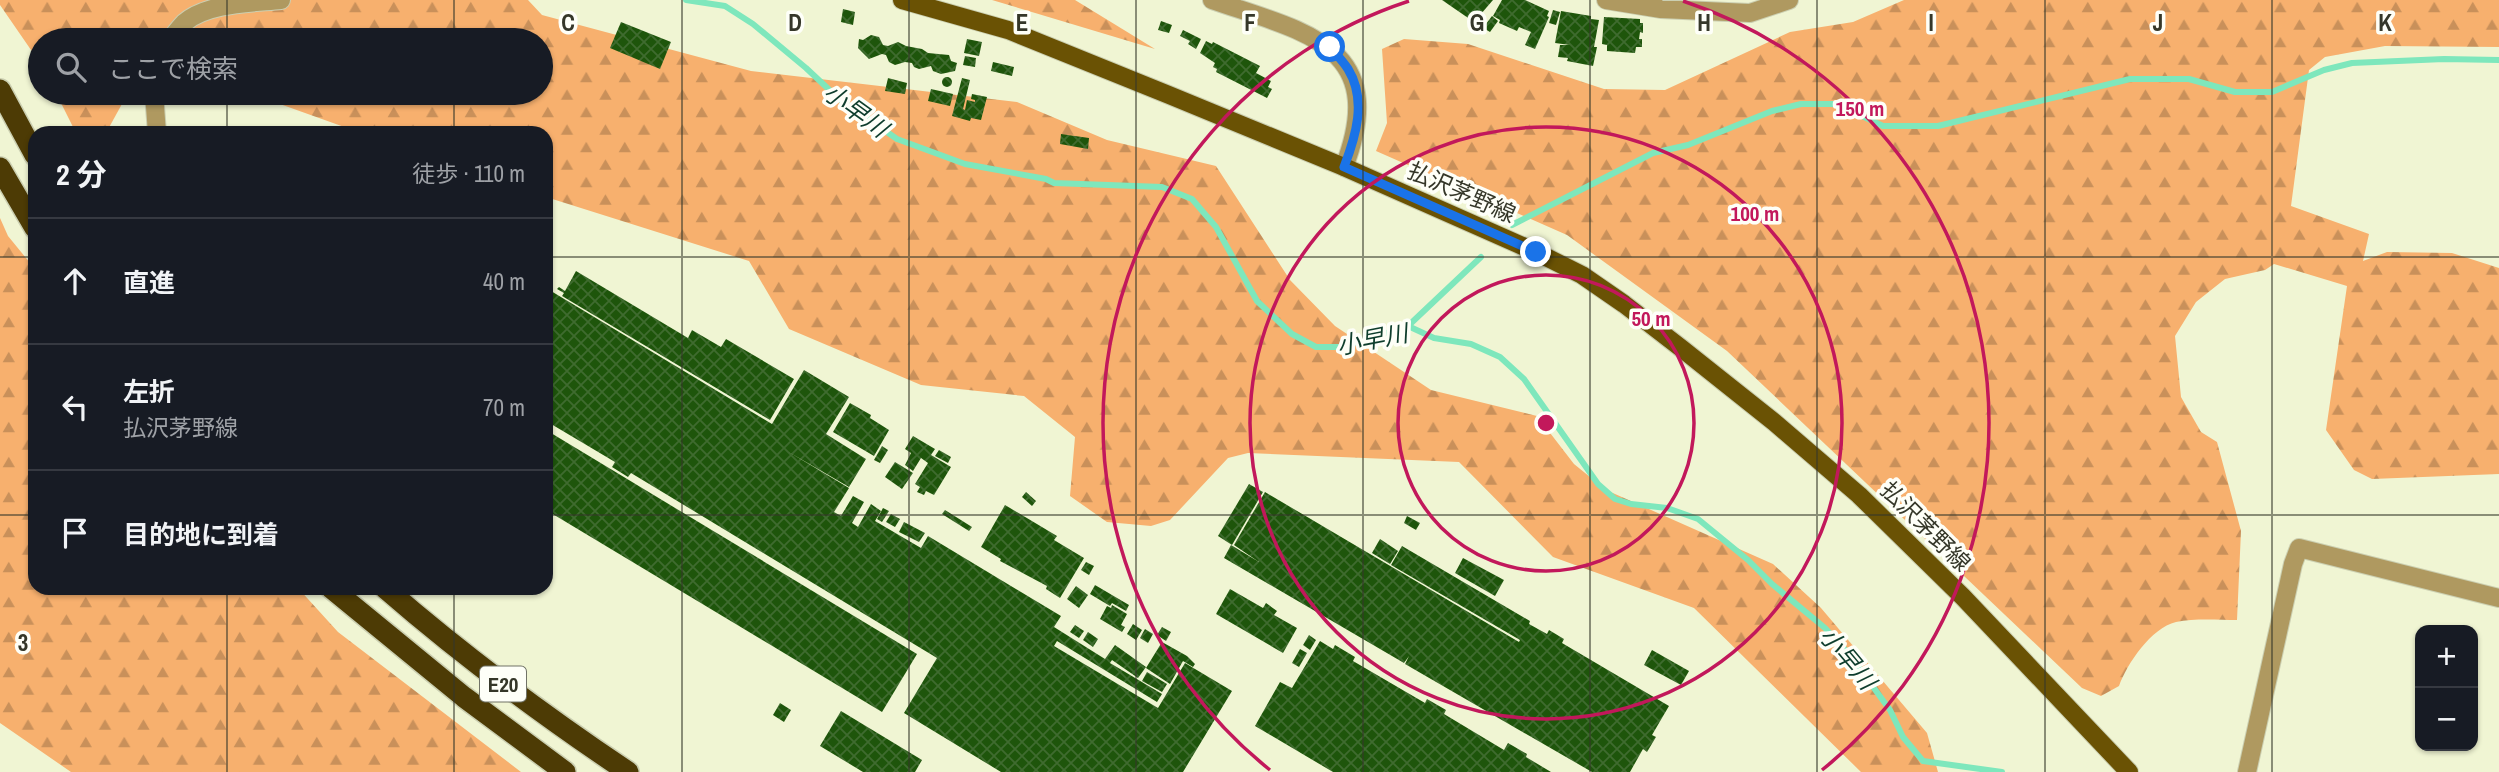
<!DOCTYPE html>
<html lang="ja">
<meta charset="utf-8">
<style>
:root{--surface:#171b24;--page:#242831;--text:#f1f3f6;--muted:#9ea1a6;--line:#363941}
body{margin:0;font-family:"Archivo Narrow","Noto Sans JP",sans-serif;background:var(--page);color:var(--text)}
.controls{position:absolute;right:21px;bottom:21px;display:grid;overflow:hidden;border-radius:14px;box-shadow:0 2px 5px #0004}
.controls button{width:63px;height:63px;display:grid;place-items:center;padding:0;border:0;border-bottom:2px solid var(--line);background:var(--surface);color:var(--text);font:35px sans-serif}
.stop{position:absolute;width:21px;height:21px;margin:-16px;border:5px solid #1a73e8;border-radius:50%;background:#fff}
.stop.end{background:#1a73e8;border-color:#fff;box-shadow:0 2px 7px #0008}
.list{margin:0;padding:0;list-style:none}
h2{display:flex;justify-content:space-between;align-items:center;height:91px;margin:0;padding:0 28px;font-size:30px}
h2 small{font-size:23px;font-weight:400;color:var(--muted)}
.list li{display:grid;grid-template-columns:46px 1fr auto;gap:21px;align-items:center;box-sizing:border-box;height:126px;padding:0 28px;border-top:2px solid var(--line)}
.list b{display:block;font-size:26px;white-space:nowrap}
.list p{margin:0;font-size:23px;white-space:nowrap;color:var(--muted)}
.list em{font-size:23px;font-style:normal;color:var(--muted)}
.icon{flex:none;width:38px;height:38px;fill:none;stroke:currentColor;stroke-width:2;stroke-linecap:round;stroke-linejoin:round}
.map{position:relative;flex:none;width:2499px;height:772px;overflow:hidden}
.search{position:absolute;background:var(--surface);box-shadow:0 2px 5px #0004;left:28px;top:28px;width:525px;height:77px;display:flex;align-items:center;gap:18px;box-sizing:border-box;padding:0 24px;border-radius:38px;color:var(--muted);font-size:26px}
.panel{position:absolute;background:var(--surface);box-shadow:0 2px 5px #0004;left:28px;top:126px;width:525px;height:469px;border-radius:21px}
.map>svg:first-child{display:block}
.forest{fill:url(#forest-firs)}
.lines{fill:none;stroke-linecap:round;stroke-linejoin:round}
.stream{stroke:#7ee7bc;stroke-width:6}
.building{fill:url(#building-cross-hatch)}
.minor-casing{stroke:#cbcfb1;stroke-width:20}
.major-casing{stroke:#cbcfb1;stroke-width:20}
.highway-casing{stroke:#cbcfb1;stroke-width:24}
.minor{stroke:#af9960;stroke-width:18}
.major{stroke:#6a5204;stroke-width:18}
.highway{stroke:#4d3b05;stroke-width:21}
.route{stroke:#1a73e8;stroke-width:9}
.grid{fill:none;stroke:#353729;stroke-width:2;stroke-opacity:0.55}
.ring{fill:none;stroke:#c2185b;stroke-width:3.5}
.labels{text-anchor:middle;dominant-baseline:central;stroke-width:7;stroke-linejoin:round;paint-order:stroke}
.shield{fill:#fefff8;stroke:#717367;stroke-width:2}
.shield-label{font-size:21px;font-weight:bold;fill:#353729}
.street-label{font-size:23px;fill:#353729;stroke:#fefff8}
.water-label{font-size:24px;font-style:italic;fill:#0e3d2c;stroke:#fefff8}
.grid-label{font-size:23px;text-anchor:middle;font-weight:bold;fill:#353729;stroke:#fefff8;stroke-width:7;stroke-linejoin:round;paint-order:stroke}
.centre{fill:#c2185b;stroke:#fefff8;stroke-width:3.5}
.ring-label{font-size:21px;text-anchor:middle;font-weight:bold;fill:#c2185b;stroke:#fefff8;stroke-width:7;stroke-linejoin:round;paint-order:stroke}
</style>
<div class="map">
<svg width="2499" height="772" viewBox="0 0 2499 772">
<defs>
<pattern id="forest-firs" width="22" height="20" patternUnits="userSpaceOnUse" patternTransform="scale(1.75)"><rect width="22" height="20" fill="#f7b06e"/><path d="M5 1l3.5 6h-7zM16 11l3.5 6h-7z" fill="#c9905a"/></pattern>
<pattern id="building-cross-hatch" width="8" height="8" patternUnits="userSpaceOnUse" patternTransform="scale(1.75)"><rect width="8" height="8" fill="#1e550b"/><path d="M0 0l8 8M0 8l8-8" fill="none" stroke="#3f6b2f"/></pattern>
</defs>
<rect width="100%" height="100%" fill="#f0f5d3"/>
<g class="forest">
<polygon points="0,0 528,0 542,15 751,71 1017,102 1107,140 1216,166 1290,280 1335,326 1431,390 1537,416 1574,464 1606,490 1773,564 1821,608 1927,733 1938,772 1861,772 1694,608 1553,557 1459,462 1248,453 1228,458 1170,520 1151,526 1107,522 1070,496 1075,437 1024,396 921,385 789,329 749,261 546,197 546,133 361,133 249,93 541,93 541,40 40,40 40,63 0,5"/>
<polygon points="992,0 1075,0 1155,49"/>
<path d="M1904 0H2499V47L2385 46 2325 57 2309 70 2291 206 2369 234 2363 261 2387 252 2452 253 2499 268V474L2372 479 2354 470 2326 430 2347 286 2274 264 2265 270 2225 279 2196 302 2175 336 2181 397 2201 432 2217 442 2241 531 2237 620C2218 620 2195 618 2176 622 2151 628 2127 664 2119 686L2101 696 2082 688 1727 351 1567 235 1376 151 1387 123 1382 49 1404 39 1468 44 1604 89 1665 90 1790 32 1853 22Z"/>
<polygon points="56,93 128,93 106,133 76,133"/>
<polygon points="0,218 8,236 35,269 35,588 298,588 338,632 521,772 71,772 0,723"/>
</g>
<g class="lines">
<g class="stream">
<polyline points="686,0 725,6 753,24 806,68 838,98 897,139 965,164 1046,179 1054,183 1162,187 1192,199 1216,227 1257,301 1292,334 1316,347 1343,347 1408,326 1434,338 1471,344 1500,357 1524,379 1598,484 1615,499 1631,504 1667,508 1698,519 1748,560 1772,584 1825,628 1849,654 1890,710 1903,737 1923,761 2002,772"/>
<polyline points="1512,225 1653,153 1688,145 1772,111 1801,104 1837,104 1883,126 1938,126 2130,79 2189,79 2235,92 2272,92 2324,70 2352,63 2444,59 2499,60"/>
<polyline points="1408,326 1481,257"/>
</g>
</g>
<g class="building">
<polygon points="1442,0 1493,0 1474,22"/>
<polygon points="1502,0 1525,0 1549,11 1547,16 1549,17 1535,49 1525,45 1531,32 1519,27 1517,31 1499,23 1500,20 1493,16"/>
<polygon points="843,9 855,12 853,25 841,22"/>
<polygon points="1553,10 1560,12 1556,25 1549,23"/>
<polygon points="1561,11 1591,16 1591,19 1599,20 1594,47 1597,47 1593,66 1567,61 1568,58 1558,57 1560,45 1570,45 1555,43"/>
<polygon points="1492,16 1498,21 1490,32 1483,28"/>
<polygon points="1604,17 1640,19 1640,23 1643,23 1643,33 1640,32 1639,39 1642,39 1642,47 1636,47 1635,53 1607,51 1607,45 1602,44"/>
<polygon points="1161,21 1172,25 1169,33 1158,30"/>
<polygon points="621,22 671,42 660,69 610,48"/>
<polygon points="1183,30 1201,39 1196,49 1188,44 1190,41 1180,36"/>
<polygon points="871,35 879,37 883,45 888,46 898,42 906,46 922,49 928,53 949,55 951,61 957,63 955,71 941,74 933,71 931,66 919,69 914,67 912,63 905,62 895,65 889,62 886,55 882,54 869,59 858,48 859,39 863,40"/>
<polygon points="967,39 982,42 979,56 964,53"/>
<polygon points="1206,41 1212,44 1213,42 1260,66 1256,73 1271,81 1268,87 1272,89 1267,98 1216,72 1217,69 1213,67 1215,63 1200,53"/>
<polygon points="965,56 976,58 975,67 963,65"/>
<polygon points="993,62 1014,67 1012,76 991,71"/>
<circle cx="947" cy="82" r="5"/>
<polygon points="888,78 907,83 905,94 885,91"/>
<polygon points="962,78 970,80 963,109 965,110 967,100 975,102 975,100 971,99 972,94 987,97 981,120 971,118 970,121 952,116"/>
<polygon points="931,89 953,94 950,106 928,101"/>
<polygon points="1061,134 1089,138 1088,149 1060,144"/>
<polygon points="576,271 688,338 692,330 721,347 726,339 794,379 770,420 562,296 564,293 557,289 559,287 565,291"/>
<polygon points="546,288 772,424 804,370 849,397 826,434 866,459 849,487 787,451 849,488 834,512 841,516 853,496 864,502 852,523 858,527 871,504 881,511 875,521 921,548 928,536 1061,616 1054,627 1105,659 1115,645 1146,667 1138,678 1112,660 1110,663 1162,694 1157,702 1057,641 1054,646 1158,708 1185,663 1232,691 1183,772 1001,772 904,713 937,658 631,473 628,477 612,467 615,462 546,421"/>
<polygon points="850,403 871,415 870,418 889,430 874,456 833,432"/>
<polygon points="546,430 917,654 882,712 546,510"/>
<polygon points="913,436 935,449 931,455 951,467 934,495 926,491 924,495 917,492 920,487 915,484 928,463 921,458 913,471 905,465 911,453 905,449"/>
<polygon points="882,446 888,450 880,463 874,460"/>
<polygon points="939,450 951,457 948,463 935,456"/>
<polygon points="895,462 913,473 902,489 885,477"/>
<polygon points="1249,484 1263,492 1232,545 1218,536"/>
<polygon points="1026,492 1036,501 1032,506 1022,497"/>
<polygon points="1265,492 1519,642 1520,640 1391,565 1402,546 1530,621 1529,624 1547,634 1549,630 1564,639 1562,643 1669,706 1652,735 1656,737 1647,752 1643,749 1630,772 1592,772 1405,664 1409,656 1404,663 1224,558 1231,545 1259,562 1234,545"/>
<polygon points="1005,505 1057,536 1054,540 1084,558 1060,598 1046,589 1047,586 1000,561 1001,559 981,547"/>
<polygon points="883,508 889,511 882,522 877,519"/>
<polygon points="945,510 972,527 969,531 942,514"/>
<polygon points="891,514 900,519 895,527 886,522"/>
<polygon points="1407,516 1420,523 1416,530 1404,523"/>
<polygon points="904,522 925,533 919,542 899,532"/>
<polygon points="1380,539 1398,551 1390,564 1372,553"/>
<polygon points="1463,558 1504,580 1495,596 1455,573"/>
<polygon points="1086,562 1094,566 1089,575 1081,570"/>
<polygon points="1095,585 1129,605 1126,611 1112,603 1110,606 1090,594"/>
<polygon points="1076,586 1088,595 1079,608 1067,599"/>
<polygon points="1230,589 1263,608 1266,603 1277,611 1274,615 1297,628 1283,653 1216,614"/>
<polygon points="1112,605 1127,614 1121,625 1125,627 1122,632 1100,619 1107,606 1111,608"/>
<polygon points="1133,624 1142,630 1136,640 1127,634"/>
<polygon points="1075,625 1084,631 1079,638 1070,632"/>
<polygon points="1162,627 1171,632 1166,641 1157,635"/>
<polygon points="1145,629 1153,634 1148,643 1140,638"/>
<polygon points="1088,632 1098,639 1093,647 1083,640"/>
<polygon points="1309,635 1316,640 1310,650 1303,645"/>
<polygon points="1320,641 1333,649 1335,645 1355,657 1353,661 1425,703 1427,699 1446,710 1444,714 1504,750 1508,743 1527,754 1526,757 1551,772 1333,772 1255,726 1280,682 1292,688"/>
<polygon points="1162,642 1187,656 1195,664 1193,667 1183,661 1170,684 1146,668"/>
<polygon points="1300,649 1307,653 1299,667 1292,663"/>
<polygon points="1652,650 1689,671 1681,685 1644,665"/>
<polygon points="1147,672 1167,684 1162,692 1142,681"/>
<polygon points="780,703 791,710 784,722 773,715"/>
<polygon points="841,711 922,760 915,772 863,772 820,746"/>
</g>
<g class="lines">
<g class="minor-casing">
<g id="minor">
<path d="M1212 0C1304 32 1391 45 1344 167"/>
<polyline points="1606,0 1661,9 1750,13 1789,0"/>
<path d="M170 40C174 35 179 28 184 23 206 3 252 3 281 0"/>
<polyline points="154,93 157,133"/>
<polyline points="2247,772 2293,564 2299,548 2499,598"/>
</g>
</g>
<g class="major-casing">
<polyline id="major" points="902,0 1008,30 1169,95 1344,167 1536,252 1582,275 1624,304 1681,348 1774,422 1859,495 1963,597 2129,772"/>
</g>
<g class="highway-casing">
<g id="highway">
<polyline points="0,90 35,155"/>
<polyline points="0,168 35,228"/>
<polyline points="331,588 464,697 565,772"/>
<path d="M385 588C462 655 543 715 628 772"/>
</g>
</g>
<use href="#minor" class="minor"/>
<use href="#major" class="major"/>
<use href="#highway" class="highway"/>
</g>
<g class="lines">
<path class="route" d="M1330 47C1336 54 1343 61 1348 69 1367 100 1356 136 1344 167L1536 252"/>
</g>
<path class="grid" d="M227 0V40M454 0V40M682 0V772M909 0V772M1136 0V772M1363 0V772M1590 0V772M1817 0V772M2045 0V772M2272 0V772M227 93V133M454 93V133M0 257H35M546 257H2499M0 515H35M546 515H2499M227 588V772M454 588V772"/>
<g class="ring">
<circle cx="1546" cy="423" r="148"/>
<circle cx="1546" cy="423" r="296"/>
<path d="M1270 770A444 444 0 0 1 1409 1M1683 1A444 444 0 0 1 1822 770"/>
</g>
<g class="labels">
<rect class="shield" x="480" y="666.5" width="46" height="35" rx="5"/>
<g class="shield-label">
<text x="503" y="684">E20</text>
</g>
<g class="street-label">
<text transform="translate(1462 192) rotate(24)">払沢茅野線</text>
<text transform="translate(1926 526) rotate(45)">払沢茅野線</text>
</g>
<g class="water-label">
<text transform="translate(856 110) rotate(36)">小早川</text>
<text transform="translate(1372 339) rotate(-11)">小早川</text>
<text transform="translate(1848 658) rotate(50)">小早川</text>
</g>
</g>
<g class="grid-label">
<text x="568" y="31">C</text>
<text x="795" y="31">D</text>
<text x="1022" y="31">E</text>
<text x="1250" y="31">F</text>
<text x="1477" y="31">G</text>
<text x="1704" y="31">H</text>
<text x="1931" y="31">I</text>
<text x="2158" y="31">J</text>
<text x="2385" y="31">K</text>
<text x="23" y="651">3</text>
</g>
<circle cx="1546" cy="423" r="10" class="centre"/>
<g class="ring-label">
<text x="1860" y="116">150 m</text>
<text x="1755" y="221">100 m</text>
<text x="1651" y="326">50 m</text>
</g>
</svg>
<div class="controls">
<button>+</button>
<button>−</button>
</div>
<div class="stop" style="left:1330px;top:47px"></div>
<div class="stop end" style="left:1536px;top:252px"></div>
<div class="search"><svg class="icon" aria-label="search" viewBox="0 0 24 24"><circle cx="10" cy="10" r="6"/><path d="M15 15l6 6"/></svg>ここで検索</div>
<section class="panel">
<h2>2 分<small>徒歩 · 110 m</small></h2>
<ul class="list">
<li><svg class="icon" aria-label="ahead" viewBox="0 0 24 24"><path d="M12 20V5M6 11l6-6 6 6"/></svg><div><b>直進</b></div><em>40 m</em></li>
<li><svg class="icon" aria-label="left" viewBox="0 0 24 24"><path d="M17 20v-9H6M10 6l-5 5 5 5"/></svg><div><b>左折</b><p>払沢茅野線</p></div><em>70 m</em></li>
<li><svg class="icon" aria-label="arrive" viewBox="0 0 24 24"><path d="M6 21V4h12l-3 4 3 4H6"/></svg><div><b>目的地に到着</b></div></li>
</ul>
</section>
</div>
